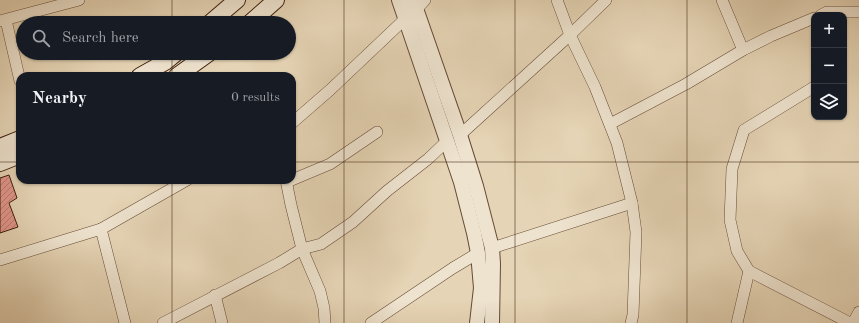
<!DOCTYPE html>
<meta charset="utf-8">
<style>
:root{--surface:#171b24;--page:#20242c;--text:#f1f3f6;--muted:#9ea1a6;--line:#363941}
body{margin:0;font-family:"Old Standard TT",serif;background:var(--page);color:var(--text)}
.controls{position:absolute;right:12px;top:12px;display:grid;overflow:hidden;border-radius:8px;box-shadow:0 1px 3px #0004}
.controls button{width:36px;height:36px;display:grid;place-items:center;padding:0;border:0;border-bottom:1px solid var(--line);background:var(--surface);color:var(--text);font:20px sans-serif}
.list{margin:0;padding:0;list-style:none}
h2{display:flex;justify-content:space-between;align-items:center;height:52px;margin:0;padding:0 16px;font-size:17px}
h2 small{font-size:13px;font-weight:400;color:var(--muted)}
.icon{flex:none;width:22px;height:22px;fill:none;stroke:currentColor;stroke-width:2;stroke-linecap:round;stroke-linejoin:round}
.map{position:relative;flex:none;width:859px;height:323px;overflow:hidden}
.search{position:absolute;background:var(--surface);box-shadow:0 1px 3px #0004;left:16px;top:16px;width:280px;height:44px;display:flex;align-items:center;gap:10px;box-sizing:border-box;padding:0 14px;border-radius:22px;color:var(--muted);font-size:15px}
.panel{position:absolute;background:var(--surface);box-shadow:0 1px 3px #0004;left:16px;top:72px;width:280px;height:112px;border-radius:12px}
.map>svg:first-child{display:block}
.building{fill:url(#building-hatch);stroke:#3d1d0b}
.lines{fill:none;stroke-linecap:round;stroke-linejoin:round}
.minor-casing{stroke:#674b36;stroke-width:12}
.tertiary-casing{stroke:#674b36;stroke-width:16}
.secondary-casing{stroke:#3d1d0b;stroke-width:18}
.minor{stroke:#eee3cf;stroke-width:11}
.tertiary{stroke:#eee3cf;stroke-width:14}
.secondary{stroke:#eee3cf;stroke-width:16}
.grid{fill:none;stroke:#3d1d0b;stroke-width:1;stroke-opacity:0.55}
</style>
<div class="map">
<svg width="859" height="323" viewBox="0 0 859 323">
<defs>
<pattern id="building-hatch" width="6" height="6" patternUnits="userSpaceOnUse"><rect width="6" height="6" fill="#e2968b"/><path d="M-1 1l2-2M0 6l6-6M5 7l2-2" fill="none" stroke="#b87a70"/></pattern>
</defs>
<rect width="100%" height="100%" fill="#e5d4b5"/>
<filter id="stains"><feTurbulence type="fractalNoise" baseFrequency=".005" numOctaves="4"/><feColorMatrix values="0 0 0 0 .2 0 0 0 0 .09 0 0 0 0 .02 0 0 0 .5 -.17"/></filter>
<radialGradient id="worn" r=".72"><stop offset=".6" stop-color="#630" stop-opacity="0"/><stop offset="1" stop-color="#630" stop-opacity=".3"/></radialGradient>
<polygon class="building" points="9,175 17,198 9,203 18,227 0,233 0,178"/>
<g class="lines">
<g class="minor-casing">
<g id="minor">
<polyline points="557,0 570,35 595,87 617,143 632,203 636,232 633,315 631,323"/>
<polyline points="722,0 743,50"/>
<polyline points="416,10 425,0"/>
<polyline points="821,15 827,12 859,12"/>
<polyline points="6,20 20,81"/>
<polyline points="0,21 79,0"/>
<polyline points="814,87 744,130 732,169 730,220 737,251 749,271 850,323"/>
<polyline points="292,123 330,90 406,18"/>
<polyline points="610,124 686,84 743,50 771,36 814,18"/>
<polyline points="460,135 570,35 606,0"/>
<polyline points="286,180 291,205 302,249 320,291 324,308 325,323"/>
<polyline points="287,182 330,164 377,132"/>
<polyline points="101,229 187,180"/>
<polyline points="492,248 632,203"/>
<polyline points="0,260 101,229 125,323"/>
<polyline points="215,295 222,323"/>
<polyline points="163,323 279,263 302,249 321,244 353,222 387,191 428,159 447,141"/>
<polyline points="371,323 453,268 478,253"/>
<polyline points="737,323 749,271"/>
<polyline points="853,323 859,312"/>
</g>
</g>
<g class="tertiary-casing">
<g id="tertiary">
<polyline points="399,0 461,182 474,233 478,253 481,288 477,323"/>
<polyline points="413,0 460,135 476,186 492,248 493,264 492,323"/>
</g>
</g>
<g class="secondary-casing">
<g id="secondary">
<polyline points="210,23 237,0"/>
<polyline points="250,23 276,0"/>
<polyline points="140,76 165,62 176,53"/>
<polyline points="177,76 209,53"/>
<polyline points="0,147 20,139"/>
<polyline points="0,163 20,155"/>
</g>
</g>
<use href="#minor" class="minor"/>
<use href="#tertiary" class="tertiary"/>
<use href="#secondary" class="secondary"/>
</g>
<path class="grid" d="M172 0V23M344 0V323M515 0V323M687 0V323M172 53V76M0 162H20M292 162H859M172 180V323"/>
<rect width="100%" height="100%" filter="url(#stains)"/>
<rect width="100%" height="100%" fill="url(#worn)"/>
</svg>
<div class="controls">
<button>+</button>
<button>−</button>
<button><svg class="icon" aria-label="layers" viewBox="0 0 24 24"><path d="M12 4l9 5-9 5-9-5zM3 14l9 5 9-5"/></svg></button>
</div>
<div class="search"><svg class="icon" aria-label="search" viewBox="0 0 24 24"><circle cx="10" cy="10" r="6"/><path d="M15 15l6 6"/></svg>Search here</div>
<section class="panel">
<h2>Nearby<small>0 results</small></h2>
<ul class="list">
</ul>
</section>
</div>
